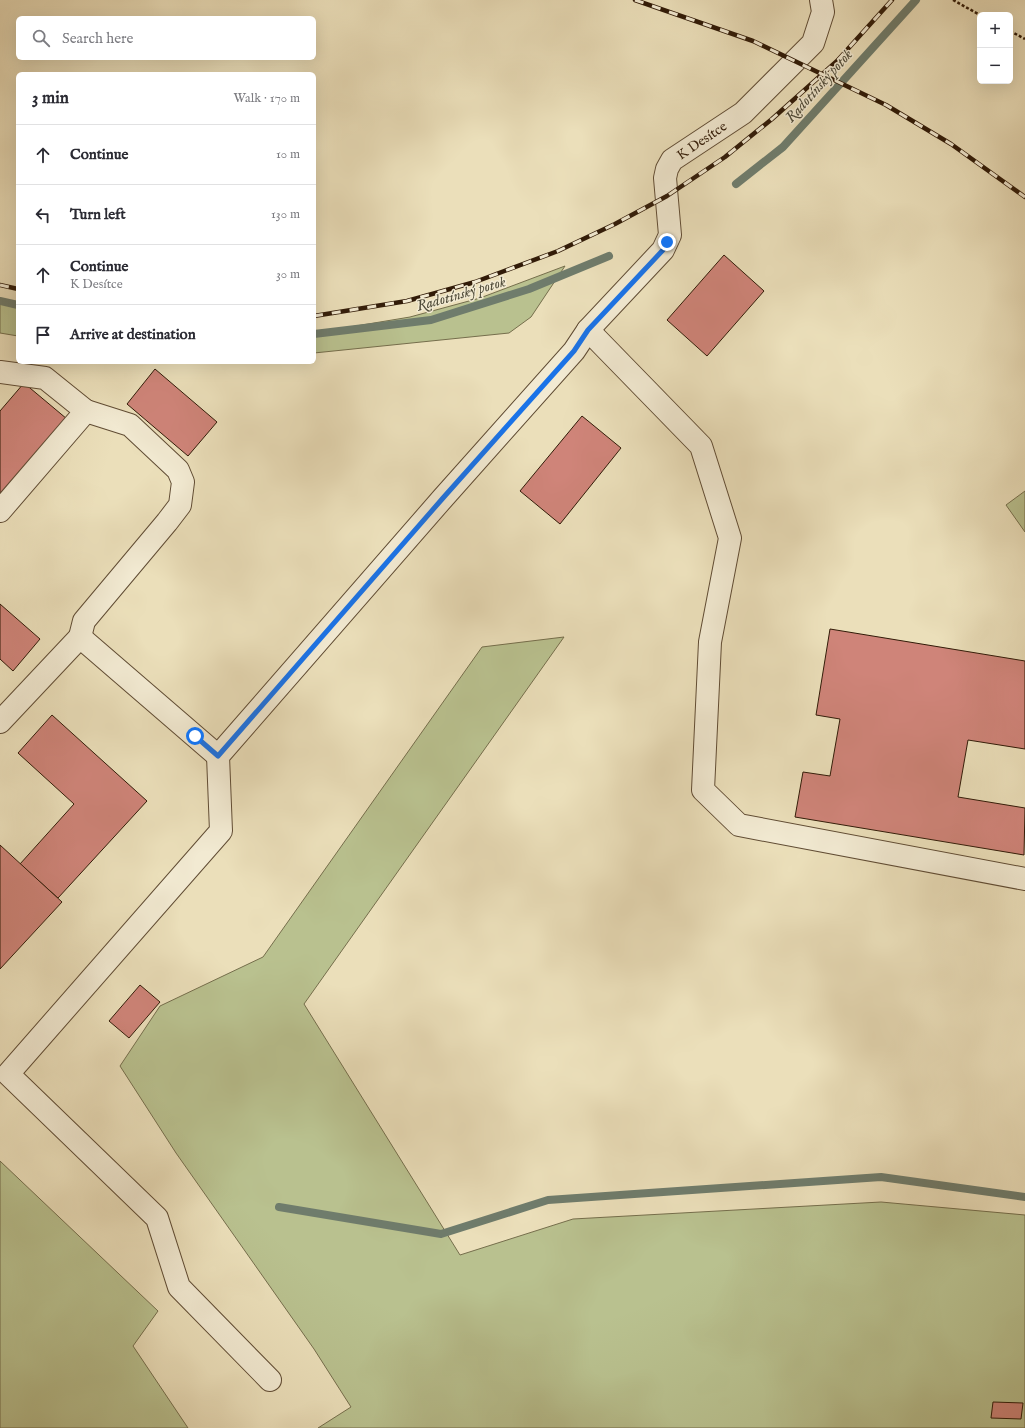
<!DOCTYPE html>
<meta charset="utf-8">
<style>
:root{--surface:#fff;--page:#f7f7f7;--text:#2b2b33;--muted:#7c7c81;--line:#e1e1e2}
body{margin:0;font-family:"IM FELL English",serif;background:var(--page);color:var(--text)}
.controls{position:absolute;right:12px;top:12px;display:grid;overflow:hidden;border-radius:6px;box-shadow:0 4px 16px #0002}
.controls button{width:36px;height:36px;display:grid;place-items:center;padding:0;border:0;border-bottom:1px solid var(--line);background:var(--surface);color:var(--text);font:20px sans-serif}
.stop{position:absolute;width:12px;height:12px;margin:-9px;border:3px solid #1a73e8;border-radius:50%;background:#fff}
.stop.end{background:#1a73e8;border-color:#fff;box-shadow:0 1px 4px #0008}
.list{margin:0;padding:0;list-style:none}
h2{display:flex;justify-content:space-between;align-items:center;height:52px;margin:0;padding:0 16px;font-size:17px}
h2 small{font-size:13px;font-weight:400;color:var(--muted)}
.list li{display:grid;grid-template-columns:26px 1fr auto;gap:12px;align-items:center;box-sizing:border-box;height:60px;padding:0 16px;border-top:1px solid var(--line)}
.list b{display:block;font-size:15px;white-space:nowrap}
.list p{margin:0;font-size:13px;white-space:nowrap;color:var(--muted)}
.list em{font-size:13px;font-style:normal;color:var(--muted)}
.icon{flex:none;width:22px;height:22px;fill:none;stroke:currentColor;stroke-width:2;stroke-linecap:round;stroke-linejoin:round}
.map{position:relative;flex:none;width:1025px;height:1428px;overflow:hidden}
.search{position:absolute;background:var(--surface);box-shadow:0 4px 16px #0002;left:16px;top:16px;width:300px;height:44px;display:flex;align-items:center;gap:10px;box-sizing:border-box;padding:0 14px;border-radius:6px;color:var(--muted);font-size:15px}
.panel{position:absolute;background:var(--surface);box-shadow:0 4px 16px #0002;left:16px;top:72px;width:300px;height:292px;border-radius:6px}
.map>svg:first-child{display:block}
.green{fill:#b9c18f;stroke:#756e4c}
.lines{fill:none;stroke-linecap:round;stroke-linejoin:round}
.stream{stroke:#6f7c6c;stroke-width:8}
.building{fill:#cf8479;stroke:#311b08}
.minor-casing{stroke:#604c34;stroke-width:24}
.path{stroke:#311b08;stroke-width:2.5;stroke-dasharray:3 2;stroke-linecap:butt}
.minor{stroke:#f2ead2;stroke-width:22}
.rail-casing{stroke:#311b08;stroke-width:4.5}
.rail{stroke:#f2ead2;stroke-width:3;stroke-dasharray:9;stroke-linecap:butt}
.route{stroke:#1a73e8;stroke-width:5}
.labels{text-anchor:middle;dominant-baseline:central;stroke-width:3;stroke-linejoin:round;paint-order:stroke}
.street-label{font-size:14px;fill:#311b08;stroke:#f2ead2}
.water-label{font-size:15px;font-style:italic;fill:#504c3a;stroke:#f2ead2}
</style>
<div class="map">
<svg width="1025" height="1428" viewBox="0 0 1025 1428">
<rect width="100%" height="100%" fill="#ebdfba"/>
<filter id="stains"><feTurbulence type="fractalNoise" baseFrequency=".005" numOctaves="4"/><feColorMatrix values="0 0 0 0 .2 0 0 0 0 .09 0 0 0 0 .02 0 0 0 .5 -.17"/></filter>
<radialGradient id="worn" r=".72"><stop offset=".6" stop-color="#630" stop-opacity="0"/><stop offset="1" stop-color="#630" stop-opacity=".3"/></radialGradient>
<g class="green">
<polygon points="565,266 531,317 509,333 314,353 314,333 410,317 480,298"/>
<polygon points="0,302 18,307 18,336 0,333"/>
<polygon points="1025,491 1025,532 1006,505"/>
<polygon points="564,637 304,1004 460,1255 573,1219 881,1202 1025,1215 1025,1428 318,1428 351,1407 314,1349 176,1153 120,1066 160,1006 263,957 482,647"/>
<polygon points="0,1161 158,1311 133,1346 188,1428 0,1428"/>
</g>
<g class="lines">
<g class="stream">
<polyline points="736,184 783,147 916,0"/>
<polyline points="0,301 18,305"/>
<polyline points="314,334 431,320 529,289 609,256"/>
<polyline points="279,1207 441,1234 548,1200 881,1177 1025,1197"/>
</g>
</g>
<g class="building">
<polygon points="724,255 764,291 707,356 667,320"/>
<polygon points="155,369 217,422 188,456 127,404"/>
<polygon points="24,383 67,419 0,496 0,411"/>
<polygon points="582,416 621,448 560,524 520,491"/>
<polygon points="0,604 40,639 13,671 0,659"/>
<polygon points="830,629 1025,661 1025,749 968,740 958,797 1025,808 1024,855 795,817 803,772 830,776 840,719 816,715"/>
<polygon points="52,715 147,801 58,898 20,864 74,804 18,753"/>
<polygon points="0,845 62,902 0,969"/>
<polygon points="140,985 160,1002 129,1038 109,1021"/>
<polygon points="993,1402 1023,1403 1021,1419 991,1418"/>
</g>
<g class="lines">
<g class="minor-casing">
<g id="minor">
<polyline points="588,330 701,446 730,538 710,642 703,790 739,825 1025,879"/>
<polyline points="0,372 45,378 86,411 0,511"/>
<polyline points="80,637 84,621 167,522 180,505 183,482 178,470 130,425 86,411"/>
<polyline points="0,722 80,637 218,756"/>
<polyline points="270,1380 179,1287 157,1218 8,1074 221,831 218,756 443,498 574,351 588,330 663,250 670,235 665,178 667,169 672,160 743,113 813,43 823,12 821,0"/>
</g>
</g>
<g class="path">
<polyline points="953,0 980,15"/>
<polyline points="1010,31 1025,39"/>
</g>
<use href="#minor" class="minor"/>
<g class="rail-casing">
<g id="rail">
<polyline points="635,0 753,41 886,105 951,144 1025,197"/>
<polyline points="0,285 18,289"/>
<polyline points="314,316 407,301 475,282 558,251 615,224 667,196 725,157 772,119 837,61 892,0"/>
</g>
</g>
<use href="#rail" class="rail"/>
</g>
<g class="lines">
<polyline class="route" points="195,736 218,756 443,498 574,351 588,330 663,250 667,242"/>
</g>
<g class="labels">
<g class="street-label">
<text transform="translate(702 141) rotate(-34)">K Desítce</text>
</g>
<g class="water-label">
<text transform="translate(819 86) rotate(-48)">Radotínský potok</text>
<text transform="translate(461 294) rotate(-16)">Radotínský potok</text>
</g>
</g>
<rect width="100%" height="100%" filter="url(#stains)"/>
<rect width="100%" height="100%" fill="url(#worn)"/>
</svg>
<div class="controls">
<button>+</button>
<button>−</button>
</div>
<div class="stop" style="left:195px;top:736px"></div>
<div class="stop end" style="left:667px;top:242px"></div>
<div class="search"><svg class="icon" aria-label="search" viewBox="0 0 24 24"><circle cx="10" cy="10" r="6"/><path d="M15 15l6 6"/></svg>Search here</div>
<section class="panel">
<h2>3 min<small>Walk · 170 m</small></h2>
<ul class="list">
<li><svg class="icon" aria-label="ahead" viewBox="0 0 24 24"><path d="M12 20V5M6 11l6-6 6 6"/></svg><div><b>Continue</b></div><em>10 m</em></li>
<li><svg class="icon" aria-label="left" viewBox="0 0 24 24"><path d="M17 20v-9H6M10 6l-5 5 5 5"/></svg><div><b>Turn left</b></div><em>130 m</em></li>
<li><svg class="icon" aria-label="ahead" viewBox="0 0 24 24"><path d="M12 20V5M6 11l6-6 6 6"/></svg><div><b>Continue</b><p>K Desítce</p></div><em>30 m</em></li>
<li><svg class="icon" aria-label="arrive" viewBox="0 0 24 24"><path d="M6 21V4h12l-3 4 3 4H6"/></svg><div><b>Arrive at destination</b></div></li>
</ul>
</section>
</div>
